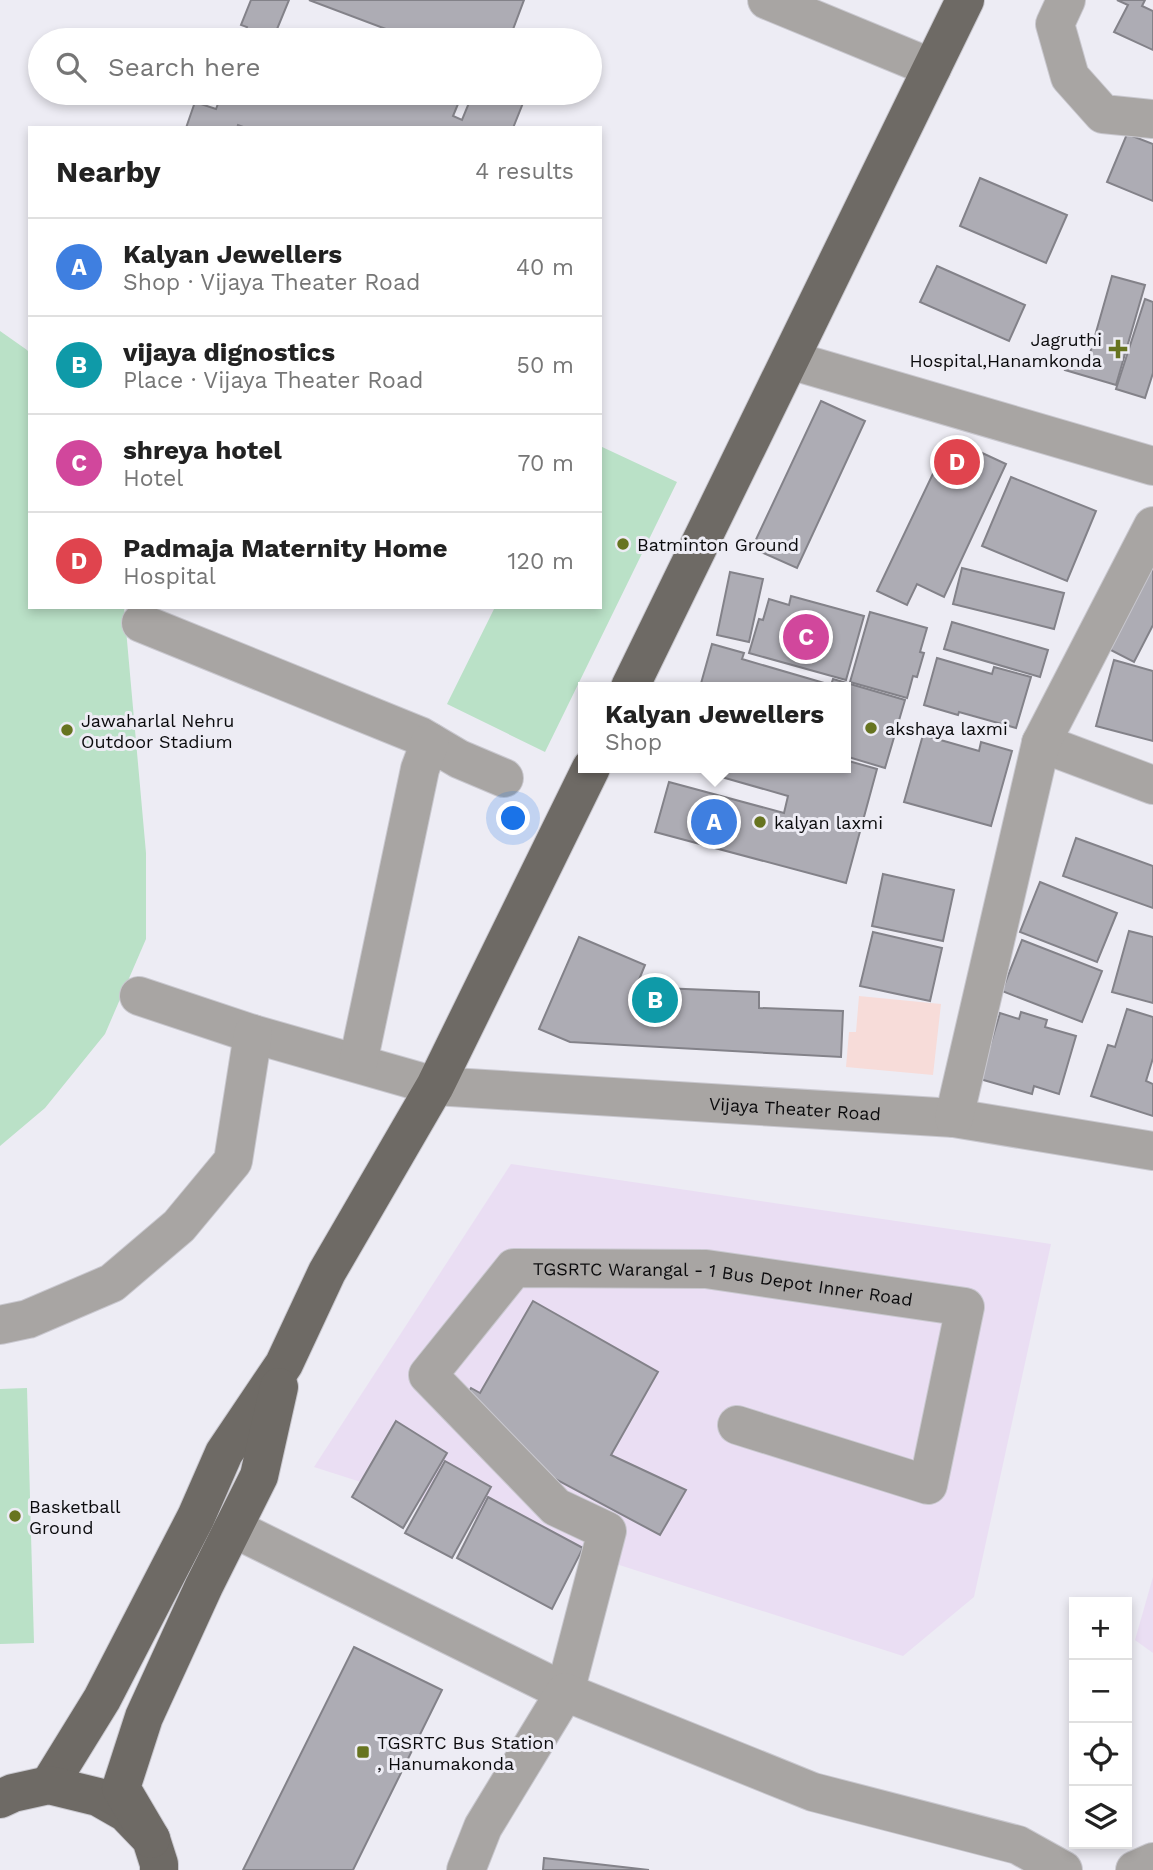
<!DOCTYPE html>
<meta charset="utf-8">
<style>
:root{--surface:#fff;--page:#f2f2f2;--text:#222;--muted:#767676;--line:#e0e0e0;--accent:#677420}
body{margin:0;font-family:"Work Sans",sans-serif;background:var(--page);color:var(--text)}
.controls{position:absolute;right:21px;bottom:21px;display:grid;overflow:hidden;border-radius:0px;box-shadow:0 4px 10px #0003}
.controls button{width:63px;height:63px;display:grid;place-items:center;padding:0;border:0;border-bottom:2px solid var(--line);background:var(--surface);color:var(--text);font:35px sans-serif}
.you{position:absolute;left:514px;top:819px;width:24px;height:24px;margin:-18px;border:5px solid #fff;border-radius:50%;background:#1a73e8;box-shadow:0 0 0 10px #1a73e833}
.badge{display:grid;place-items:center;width:46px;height:46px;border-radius:50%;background:var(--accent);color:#fff;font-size:23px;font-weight:700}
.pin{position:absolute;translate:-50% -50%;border:4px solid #fff;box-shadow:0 2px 7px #0006}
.popup{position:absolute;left:578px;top:682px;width:273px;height:91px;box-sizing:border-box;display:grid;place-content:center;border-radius:0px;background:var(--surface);filter:drop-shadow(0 2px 5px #0005);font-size:23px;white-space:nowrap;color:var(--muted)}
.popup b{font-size:26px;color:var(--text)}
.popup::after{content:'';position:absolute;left:50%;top:100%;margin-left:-14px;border:14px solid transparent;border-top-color:var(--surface)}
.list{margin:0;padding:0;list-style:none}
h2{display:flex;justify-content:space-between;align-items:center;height:91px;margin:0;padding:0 28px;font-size:30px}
h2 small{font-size:23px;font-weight:400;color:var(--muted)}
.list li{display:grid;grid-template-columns:46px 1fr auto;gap:21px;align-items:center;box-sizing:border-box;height:98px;padding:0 28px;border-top:2px solid var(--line)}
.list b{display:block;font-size:26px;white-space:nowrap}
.list p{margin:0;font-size:23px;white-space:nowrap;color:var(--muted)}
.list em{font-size:23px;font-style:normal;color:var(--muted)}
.icon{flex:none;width:38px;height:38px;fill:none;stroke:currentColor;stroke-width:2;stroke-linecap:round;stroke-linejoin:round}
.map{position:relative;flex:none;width:1153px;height:1870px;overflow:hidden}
.search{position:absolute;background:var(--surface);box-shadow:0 4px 10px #0003;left:28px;top:28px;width:574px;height:77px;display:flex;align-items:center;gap:18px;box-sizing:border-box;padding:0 24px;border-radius:38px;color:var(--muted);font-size:26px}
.panel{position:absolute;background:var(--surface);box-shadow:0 4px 10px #0003;left:28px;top:126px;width:574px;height:483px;border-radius:0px}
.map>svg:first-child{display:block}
.industrial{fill:#eadef3}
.medical{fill:#f7dcd9}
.green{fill:#bae1c7}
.building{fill:#adacb4;stroke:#838289;stroke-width:2}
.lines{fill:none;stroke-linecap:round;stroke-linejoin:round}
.minor-casing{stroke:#c9c8cf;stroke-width:40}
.major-casing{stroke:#c9c8cf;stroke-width:40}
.minor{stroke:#a8a5a3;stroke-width:38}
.major{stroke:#6e6a65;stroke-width:38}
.poi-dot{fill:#677420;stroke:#edecf4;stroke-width:2.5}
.labels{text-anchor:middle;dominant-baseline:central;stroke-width:6;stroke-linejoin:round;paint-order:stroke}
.poi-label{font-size:18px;fill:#0b0b0d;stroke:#edecf4;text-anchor:start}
.street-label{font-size:18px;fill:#0b0b0d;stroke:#edecf4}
</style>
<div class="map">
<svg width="1153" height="1870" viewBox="0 0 1153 1870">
<rect width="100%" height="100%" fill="#edecf4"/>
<g class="industrial">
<polygon points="511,1164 1051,1244 974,1597 903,1656 314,1467"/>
<polygon points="1153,1577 1153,1653 1135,1640"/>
</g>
<polygon class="medical" points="859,996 941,1004 933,1075 846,1067 849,1032 856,1032"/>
<g class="green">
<polygon points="0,331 27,350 30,354 30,607 124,607 146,853 146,939 105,1034 45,1108 0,1146"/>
<polygon points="600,446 677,482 545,752 447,704 495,607 600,607"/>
<polygon points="27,1388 34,1643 0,1644 0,1389"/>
</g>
<g class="building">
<polygon points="251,0 289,0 275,34 291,40 242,40 247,27 241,25"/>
<polygon points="309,0 524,0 509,40 415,40"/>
<polygon points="1117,0 1145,0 1142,6 1153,11 1153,50 1114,32 1128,5"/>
<polygon points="222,93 429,93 458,104 453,116 462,120 473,93 527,93 513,128 246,128 238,125 237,128 186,128 195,102 216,109"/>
<polygon points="1127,134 1153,144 1153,201 1107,182"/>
<polygon points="980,178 1067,215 1046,263 960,226"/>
<polygon points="937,266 1025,305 1009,341 920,302"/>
<polygon points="1112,276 1145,285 1116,385 1065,370 1069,359 1087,364"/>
<polygon points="1145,299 1153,302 1153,373 1145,398 1116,389"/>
<polygon points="821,401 865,421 797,568 752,548"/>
<polygon points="950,438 1006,464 944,597 917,584 907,605 877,591"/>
<polygon points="1011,477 1096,511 1067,581 982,546"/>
<polygon points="1153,548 1153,625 1134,662 1103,646"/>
<polygon points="962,568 1064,593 1054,629 953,604"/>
<polygon points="730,572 763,579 749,642 717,635"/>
<polygon points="791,596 864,616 846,680 749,653 759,619 763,620 769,599 789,605"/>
<polygon points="870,612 927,628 920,652 924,653 917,677 913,676 907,698 850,682"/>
<polygon points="952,622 1048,650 1040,677 944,649"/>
<polygon points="712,644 744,653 742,659 831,685 833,679 905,700 885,768 845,756 845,687 700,687"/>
<polygon points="937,658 992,674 994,667 1031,677 1016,728 959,712 958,715 924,705"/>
<polygon points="1114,660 1153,671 1153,741 1096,726"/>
<polygon points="923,735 979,751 981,742 1012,751 991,826 904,802"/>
<polygon points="845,760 877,769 846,883 655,832 669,782 784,813 788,796 690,768 845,768"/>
<polygon points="1076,838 1153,866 1153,908 1063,876"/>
<polygon points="883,874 954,890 943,941 872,926"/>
<polygon points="1040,882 1117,913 1097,962 1020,932"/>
<polygon points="1129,931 1153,937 1153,1003 1112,992"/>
<polygon points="873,932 942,948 930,1001 860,986"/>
<polygon points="579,937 645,965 636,987 759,992 759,1008 843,1011 841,1057 570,1042 539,1029"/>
<polygon points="1022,940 1102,971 1082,1022 1002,991"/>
<polygon points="1127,1009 1153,1017 1153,1058 1146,1081 1153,1084 1153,1116 1091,1096 1108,1045 1115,1047"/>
<polygon points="1021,1012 1047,1020 1045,1027 1076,1036 1059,1094 1034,1086 1032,1094 980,1079 1000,1013 1019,1019"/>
<polygon points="533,1301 658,1372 611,1455 686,1490 660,1535 451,1423 471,1388 480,1393"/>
<polygon points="396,1421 447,1453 403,1528 352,1497"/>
<polygon points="445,1461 491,1487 452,1558 405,1533"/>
<polygon points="488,1497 583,1548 552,1609 457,1558"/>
<polygon points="354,1647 442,1690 353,1870 243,1870"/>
<polygon points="544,1858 649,1870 543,1870"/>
</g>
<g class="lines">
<g class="minor-casing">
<g id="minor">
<polyline points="767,0 932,68"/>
<polyline points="1066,0 1055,24 1070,77 1103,114 1153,119"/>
<polyline points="790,360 1153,466"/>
<polyline points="141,623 420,736 459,759 504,778"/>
<polyline points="1041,743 1153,785"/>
<path id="s1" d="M139 996 253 1034 435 1086 954 1118 1153 1151"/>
<polyline points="358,1063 420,769 430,742"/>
<polyline points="954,1118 1041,743 1153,526"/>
<polyline points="0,1325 28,1319 112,1283 179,1226 233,1161 253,1034"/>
<path id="s2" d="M233 1528 565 1692 607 1531 556 1507 428 1375 514 1268 706 1269 965 1307 928 1485 737 1425"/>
<polyline points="466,1870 483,1827 565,1692 813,1792 1018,1845 1063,1870"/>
<polyline points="1135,1870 1153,1862"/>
</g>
</g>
<g class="major-casing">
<g id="major">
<polyline points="630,687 965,0"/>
<polyline points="49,1785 102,1699 196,1517 224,1453 284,1364 327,1272 435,1086 591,768"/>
<polyline points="0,1799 13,1793 49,1785 98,1797 126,1813 151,1839 159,1864 159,1870"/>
<polyline points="151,1839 121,1788 144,1717 204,1586 259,1476 279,1387"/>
</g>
</g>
<use href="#minor" class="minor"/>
<use href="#major" class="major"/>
</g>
<g class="poi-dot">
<path d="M1114.5 338.5h7v7h7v7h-7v7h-7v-7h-7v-7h7z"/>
<circle cx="623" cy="544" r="7"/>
<circle cx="871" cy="728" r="7"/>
<circle cx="67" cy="730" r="7"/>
<circle cx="760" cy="822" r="7"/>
<circle cx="15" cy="1516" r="7"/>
<rect x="356" y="1745" width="14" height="14" rx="3.5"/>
</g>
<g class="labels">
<g class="poi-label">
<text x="1102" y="339" text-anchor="end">Jagruthi<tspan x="1102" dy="21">Hospital,Hanamkonda</tspan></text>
<text x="637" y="544">Batminton Ground</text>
<text x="81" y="720">Jawaharlal Nehru<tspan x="81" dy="21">Outdoor Stadium</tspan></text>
<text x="885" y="728">akshaya laxmi</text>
<text x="774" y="822">kalyan laxmi</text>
<text x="29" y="1506">Basketball<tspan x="29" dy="21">Ground</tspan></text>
<text x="377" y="1742">TGSRTC Bus Station<tspan x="377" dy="21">, Hanumakonda</tspan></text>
</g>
<g class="street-label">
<text stroke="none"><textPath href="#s1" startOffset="670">Vijaya Theater Road</textPath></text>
<text stroke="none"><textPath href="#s2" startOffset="1124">TGSRTC Warangal - 1 Bus Depot Inner Road</textPath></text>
</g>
</g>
</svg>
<div class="controls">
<button>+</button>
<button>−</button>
<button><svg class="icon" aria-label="locate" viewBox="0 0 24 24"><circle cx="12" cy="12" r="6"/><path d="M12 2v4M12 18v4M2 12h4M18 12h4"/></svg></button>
<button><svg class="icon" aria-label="layers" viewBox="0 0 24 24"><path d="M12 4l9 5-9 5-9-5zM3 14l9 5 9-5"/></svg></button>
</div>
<div class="you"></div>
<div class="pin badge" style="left:714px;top:822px;background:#3f7fe0">A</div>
<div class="popup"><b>Kalyan Jewellers</b>Shop</div>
<div class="pin badge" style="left:655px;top:1000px;background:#0f9aa8">B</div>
<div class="pin badge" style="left:806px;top:637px;background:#d1479c">C</div>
<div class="pin badge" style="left:957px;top:462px;background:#e0444e">D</div>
<div class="search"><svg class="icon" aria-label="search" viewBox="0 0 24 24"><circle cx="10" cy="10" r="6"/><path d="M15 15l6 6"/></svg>Search here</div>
<section class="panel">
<h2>Nearby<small>4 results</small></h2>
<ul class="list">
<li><span class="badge" style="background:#3f7fe0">A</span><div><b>Kalyan Jewellers</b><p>Shop · Vijaya Theater Road</p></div><em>40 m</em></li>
<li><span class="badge" style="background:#0f9aa8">B</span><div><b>vijaya dignostics</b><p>Place · Vijaya Theater Road</p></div><em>50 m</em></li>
<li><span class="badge" style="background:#d1479c">C</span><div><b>shreya hotel</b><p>Hotel</p></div><em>70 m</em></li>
<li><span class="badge" style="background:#e0444e">D</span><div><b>Padmaja Maternity Home</b><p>Hospital</p></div><em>120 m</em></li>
</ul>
</section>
</div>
